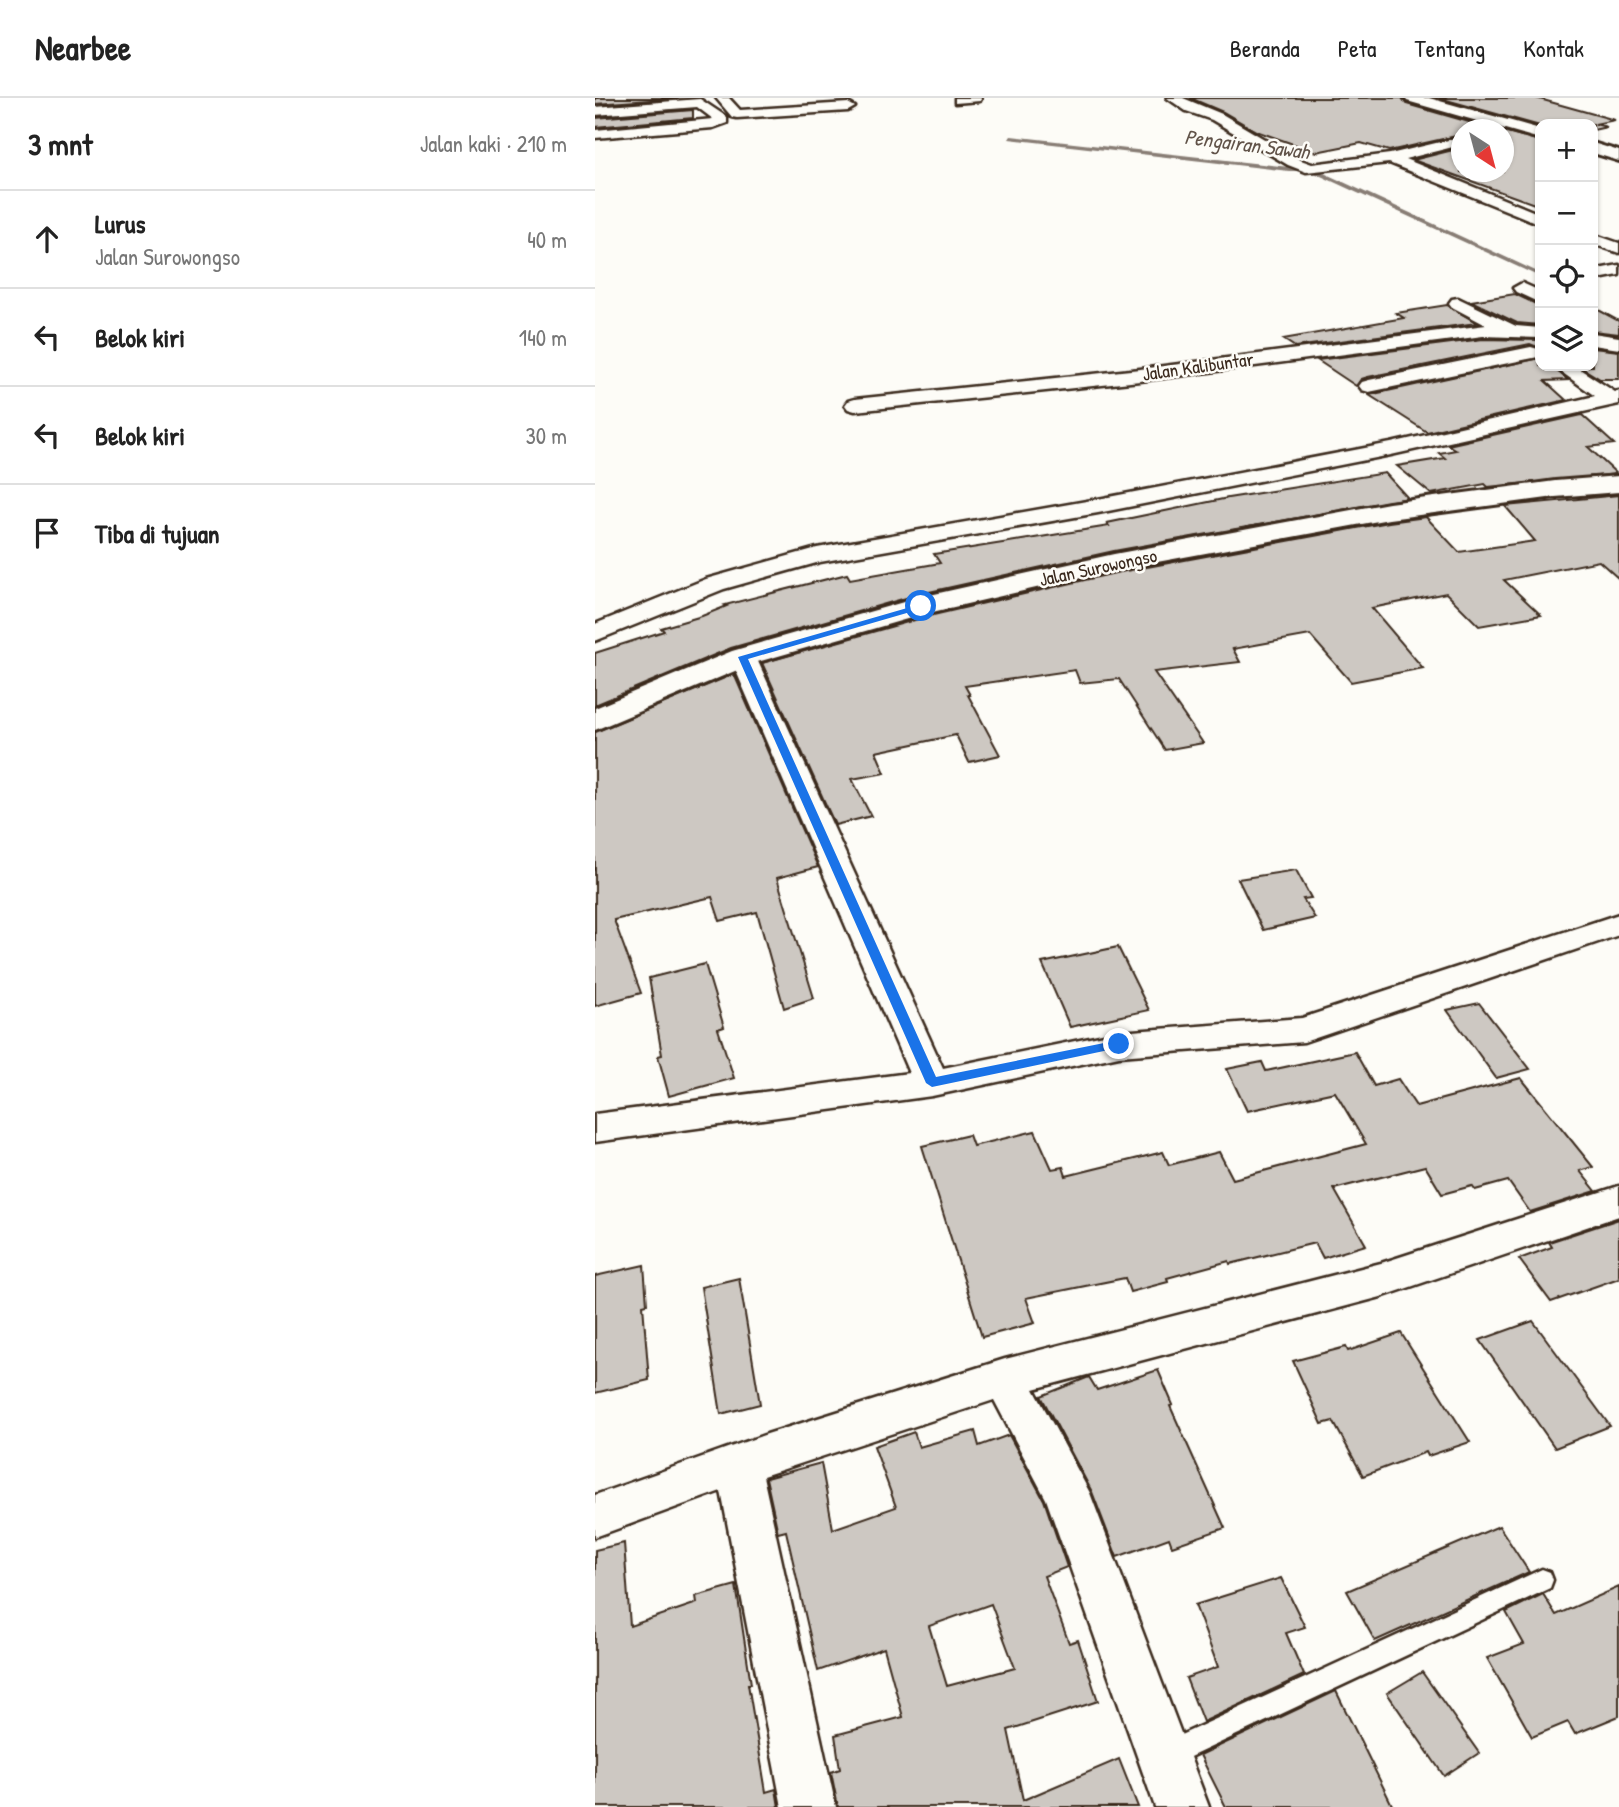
<!DOCTYPE html>
<html lang="id">
<meta charset="utf-8">
<style>
:root{--surface:#fff;--page:#f2f2f2;--text:#222;--muted:#767676;--line:#e0e0e0}
body{margin:0;font-family:"Patrick Hand",sans-serif;background:var(--page);color:var(--text)}
.controls{position:absolute;right:21px;top:21px;display:grid;overflow:hidden;border-radius:14px;box-shadow:0 2px 5px #0004}
.controls button{width:63px;height:63px;display:grid;place-items:center;padding:0;border:0;border-bottom:2px solid var(--line);background:var(--surface);color:var(--text);font:35px sans-serif}
.compass{position:absolute;left:856px;top:21px;width:63px;height:63px;border-radius:50%;background:var(--surface);box-shadow:0 2px 5px #0004;rotate:144deg}
.stop{position:absolute;width:21px;height:21px;margin:-16px;border:5px solid #1a73e8;border-radius:50%;background:#fff}
.stop.end{background:#1a73e8;border-color:#fff;box-shadow:0 2px 7px #0008}
.list{margin:0;padding:0;list-style:none}
h2{display:flex;justify-content:space-between;align-items:center;height:91px;margin:0;padding:0 28px;font-size:30px}
h2 small{font-size:23px;font-weight:400;color:var(--muted)}
.list li{display:grid;grid-template-columns:46px 1fr auto;gap:21px;align-items:center;box-sizing:border-box;height:98px;padding:0 28px;border-top:2px solid var(--line)}
.list b{display:block;font-size:26px;white-space:nowrap}
.list p{margin:0;font-size:23px;white-space:nowrap;color:var(--muted)}
.list em{font-size:23px;font-style:normal;color:var(--muted)}
.icon{flex:none;width:38px;height:38px;fill:none;stroke:currentColor;stroke-width:2;stroke-linecap:round;stroke-linejoin:round}
.map{position:relative;flex:none;width:1024px;height:1709px;overflow:hidden}
header{display:flex;align-items:center;gap:42px;box-sizing:border-box;height:98px;padding:0 35px;background:var(--surface);border-bottom:2px solid var(--line)}
header strong{font-size:33px}
nav{display:flex;gap:38px;margin-inline-start:auto;font-size:24px}
main{display:flex}
aside{flex:1;background:var(--surface)}
.map>svg:first-child{display:block}
.lines{fill:none;stroke-linecap:round;stroke-linejoin:round}
.stream{fill:#887d74;fill-rule:evenodd}
.building{fill:#cdc8c2;stroke:#3b2a1e;stroke-width:2;fill-rule:evenodd}
.service-casing{stroke:#3b2a1e;stroke-width:5}
.minor-casing{stroke:#3b2a1e;stroke-width:5}
.tertiary-casing{stroke:#3b2a1e;stroke-width:6}
.service{fill:#fdfcf7;fill-rule:evenodd}
.minor{fill:#fdfcf7;fill-rule:evenodd}
.tertiary{fill:#fdfcf7;fill-rule:evenodd}
.route{fill:#1a73e8}
.labels{text-anchor:middle;dominant-baseline:central;stroke-width:5;stroke-linejoin:round;paint-order:stroke}
.far-street-label{font-size:19px;fill:#3b2a1e;stroke:#fdfcf7}
.far-water-label{font-size:21px;font-style:italic;fill:#615349;stroke:#fdfcf7}
</style>
<header>
<strong>Nearbee</strong>
<nav><a>Beranda</a><a>Peta</a><a>Tentang</a><a>Kontak</a></nav>
</header>
<main>
<aside>
<h2>3 mnt<small>Jalan kaki · 210 m</small></h2>
<ul class="list">
<li><svg class="icon" aria-label="ahead" viewBox="0 0 24 24"><path d="M12 20V5M6 11l6-6 6 6"/></svg><div><b>Lurus</b><p>Jalan Surowongso</p></div><em>40 m</em></li>
<li><svg class="icon" aria-label="left" viewBox="0 0 24 24"><path d="M17 20v-9H6M10 6l-5 5 5 5"/></svg><div><b>Belok kiri</b></div><em>140 m</em></li>
<li><svg class="icon" aria-label="left" viewBox="0 0 24 24"><path d="M17 20v-9H6M10 6l-5 5 5 5"/></svg><div><b>Belok kiri</b></div><em>30 m</em></li>
<li><svg class="icon" aria-label="arrive" viewBox="0 0 24 24"><path d="M6 21V4h12l-3 4 3 4H6"/></svg><div><b>Tiba di tujuan</b></div></li>
</ul>
</aside>
<div class="map">
<svg width="1024" height="1709" viewBox="0 0 1024 1709">
<rect width="100%" height="100%" fill="#fdfcf7"/>
<filter id="ink" filterUnits="userSpaceOnUse"><feTurbulence type="fractalNoise" baseFrequency=".0143" numOctaves="2"/><feDisplacementMap in="SourceGraphic" scale="14" xChannelSelector="R" yChannelSelector="G"/><feConvolveMatrix kernelMatrix="1 2 1 2 8 2 1 2 1" color-interpolation-filters="sRGB"/></filter>
<g filter="url(#ink)">
<g class="lines">
<polygon class="stream" points="416,38 694,69 718,70 945,175 945,179 715,73 694,73 414,41"/>
</g>
<g class="building">
<polygon points="0,0 84,0 0,6"/>
<polygon points="595,0 807,0 811,6 902,32 866,32 866,37 794,53 766,45 721,54 661,33 628,14"/>
<polygon points="844,0 941,0 1020,22 1000,26 1012,29 998,32 998,26 945,28"/>
<polygon points="98,12 98,20 0,29 0,20"/>
<polygon points="908,33 945,43 945,108 818,62 866,50 866,74 908,74"/>
<polygon points="920,196 945,208 945,227 922,225 876,203"/>
<polygon points="852,207 882,225 700,249 688,241 809,220 801,215"/>
<polygon points="998,209 1024,223 1024,236 998,233"/>
<polygon points="888,241 945,242 945,250 935,246 773,279 766,281 761,288 722,262"/>
<polygon points="998,250 1024,253 1024,281 1005,281 984,268 998,268"/>
<polygon points="945,260 945,268 956,268 973,282 950,283 971,302 832,334 774,297"/>
<polygon points="987,317 1019,346 993,349 1022,376 893,389 890,386 836,396 802,368 850,360 844,355 861,352 853,347"/>
<polygon points="790,375 813,400 519,453 325,496 136,550 0,607 0,555 69,533 66,530 107,518 132,508 130,507 252,476 255,481 345,465 339,456 514,428 512,425 633,400"/>
<polygon points="1024,397 1024,481 1004,463 909,482 946,517 884,528 851,495 777,510 828,570 756,584 715,537 638,551 645,564 559,574 608,645 570,652 524,581 485,585 480,572 370,588 375,597 373,597 405,657 374,664 361,637 281,654 290,675 257,681 276,718 240,727 167,565 334,518 520,475 794,424 831,419 864,454 940,443 910,408"/>
<polygon points="139,576 223,769 182,780 219,900 189,910 162,814 125,823 117,799 19,822 46,895 0,908 0,634"/>
<polygon points="701,772 716,800 708,801 720,820 668,832 643,781"/>
<polygon points="523,849 554,912 475,929 447,865"/>
<polygon points="110,866 129,929 123,931 139,980 74,998 63,958 67,957 54,880"/>
<polygon points="884,905 935,971 901,980 852,912"/>
<polygon points="760,954 779,988 803,981 821,1008 926,980 998,1069 985,1073 1001,1093 935,1114 913,1083 880,1092 877,1088 847,1096 830,1068 739,1091 771,1147 728,1160 720,1145 635,1166 634,1163 572,1180 573,1184 535,1194 530,1180 431,1200 440,1225 387,1239 327,1048 374,1037 378,1048 440,1033 457,1071 468,1069 471,1078 568,1054 574,1067 624,1054 638,1081 771,1046 740,994 652,1013 632,971 667,964 671,973"/>
<polygon points="1024,1121 1024,1180 956,1204 924,1161 957,1149 954,1144"/>
<polygon points="49,1167 52,1206 48,1207 54,1282 0,1295 0,1178"/>
<polygon points="144,1180 165,1306 126,1316 106,1189"/>
<polygon points="938,1223 1015,1328 960,1350 885,1242"/>
<polygon points="806,1235 875,1344 833,1358 831,1354 768,1378 738,1323 727,1326 698,1263 751,1249 753,1253"/>
<polygon points="563,1272 578,1307 575,1308 630,1430 577,1448 574,1440 522,1459 497,1394 446,1298 494,1279 502,1292"/>
<path d="M380 1333 384 1348 414 1337 449 1402 472 1469 449 1478 474 1545 483 1542 503 1603 413 1632 428 1702 524 1661 543 1709H243L236 1674 245 1671 240 1637 308 1619 289 1550 223 1573 191 1433 183 1435 171 1380 226 1365 238 1431 301 1409 279 1348 319 1334 324 1349ZM396 1506 420 1570 352 1588 334 1528Z"/>
<polygon points="904,1428 934,1474 780,1543 752,1493"/>
<polygon points="29,1445 35,1528 102,1505 101,1498 141,1487 156,1586 153,1586 171,1694 181,1691 184,1709 0,1709 0,1452"/>
<polygon points="686,1480 710,1529 691,1535 709,1577 608,1624 591,1580 623,1569 600,1507"/>
<polygon points="1024,1489 1024,1618 980,1636 973,1624 937,1639 892,1560 929,1546 911,1514 948,1496 961,1517"/>
<polygon points="827,1574 884,1655 849,1678 792,1595"/>
<polygon points="741,1593 798,1709 631,1709 605,1657"/>
</g>
<g class="lines">
<g class="service-casing">
<polygon id="service" points="947,1471 955,1474 958,1482 955,1490 582,1665 573,1668 564,1665 561,1656 564,1647"/>
</g>
<g class="minor-casing">
<g id="minor">
<polygon points="121,0 134,0 145,12 253,5 260,9 253,13 142,20 137,19"/>
<polygon points="360,0 386,0 385,3 360,5"/>
<polygon points="572,0 588,0 627,16 703,61 717,66 795,56 866,39 866,47 810,61 945,116 945,126 794,65 711,74 693,67 617,22 591,13"/>
<polygon points="105,1 132,19 132,25 118,30 0,40 0,32 118,21 102,9 0,17 0,9"/>
<polygon points="998,136 1024,145 1024,155 998,146"/>
<polygon points="1024,167 1024,177 998,182 998,172"/>
<polygon points="927,185 945,193 945,205 921,194 918,190"/>
<polygon points="863,200 921,228 945,230 945,240 888,238 545,283 260,313 253,311 250,307 253,303 260,301 545,271 891,227 857,209 854,205 857,201"/>
<polygon points="998,235 1024,239 1024,251 998,247"/>
<polygon points="936,249 943,251 945,255 943,259 774,294 767,292 764,288 767,284 774,282"/>
<polygon points="958,268 980,268 1020,294 1024,293 1024,306 796,357 503,415 225,464 129,491 0,543 0,526 111,481 222,450 503,401 796,345 1000,298"/>
<polygon points="148,551 157,553 161,559 348,970 524,934 707,920 1024,816 1024,837 709,944 524,958 337,998 0,1044 0,1016 314,975 135,559 139,553"/>
<polygon points="1024,1088 1024,1118 786,1199 439,1291 495,1395 614,1709 560,1709 451,1401 399,1302 168,1378 241,1709 187,1709 126,1393 0,1439 0,1397 172,1336 410,1261 786,1165"/>
</g>
</g>
<g class="tertiary-casing">
<g id="tertiary">
<polygon points="810,0 834,0 945,31 945,41 812,3"/>
<polygon points="998,45 1024,53 1024,63 998,55"/>
<polygon points="1024,378 1024,394 960,399 794,421 519,472 333,515 159,565 0,632 0,610 137,553 326,499 519,456 794,405 960,383"/>
</g>
</g>
<use href="#service" class="service"/>
<use href="#minor" class="minor"/>
<use href="#tertiary" class="tertiary"/>
</g>
</g>
<polygon class="route" points="326,506 329,510 153,561 341,979 524,942 528,943 528,949 337,989 331,985 143,559"/>
<g class="labels">
<g class="far-street-label">
<text transform="translate(603 268) rotate(-8)">Jalan Kalibuntar</text>
<text transform="translate(503 469) rotate(-12)">Jalan Surowongso</text>
</g>
<g class="far-water-label">
<text transform="translate(652 46) rotate(7)">Pengairan Sawah</text>
</g>
</g>
</svg>
<div class="controls">
<button>+</button>
<button>−</button>
<button><svg class="icon" aria-label="locate" viewBox="0 0 24 24"><circle cx="12" cy="12" r="6"/><path d="M12 2v4M12 18v4M2 12h4M18 12h4"/></svg></button>
<button><svg class="icon" aria-label="layers" viewBox="0 0 24 24"><path d="M12 4l9 5-9 5-9-5zM3 14l9 5 9-5"/></svg></button>
</div>
<svg class="compass" viewBox="-18 -18 36 36"><path d="M0-13l5 13h-10z" fill="#e53935"/><path d="M0 13l5-13h-10z" fill="#767676"/></svg>
<div class="stop" style="left:326px;top:508px"></div>
<div class="stop end" style="left:524px;top:946px"></div>
</div>
</main>
